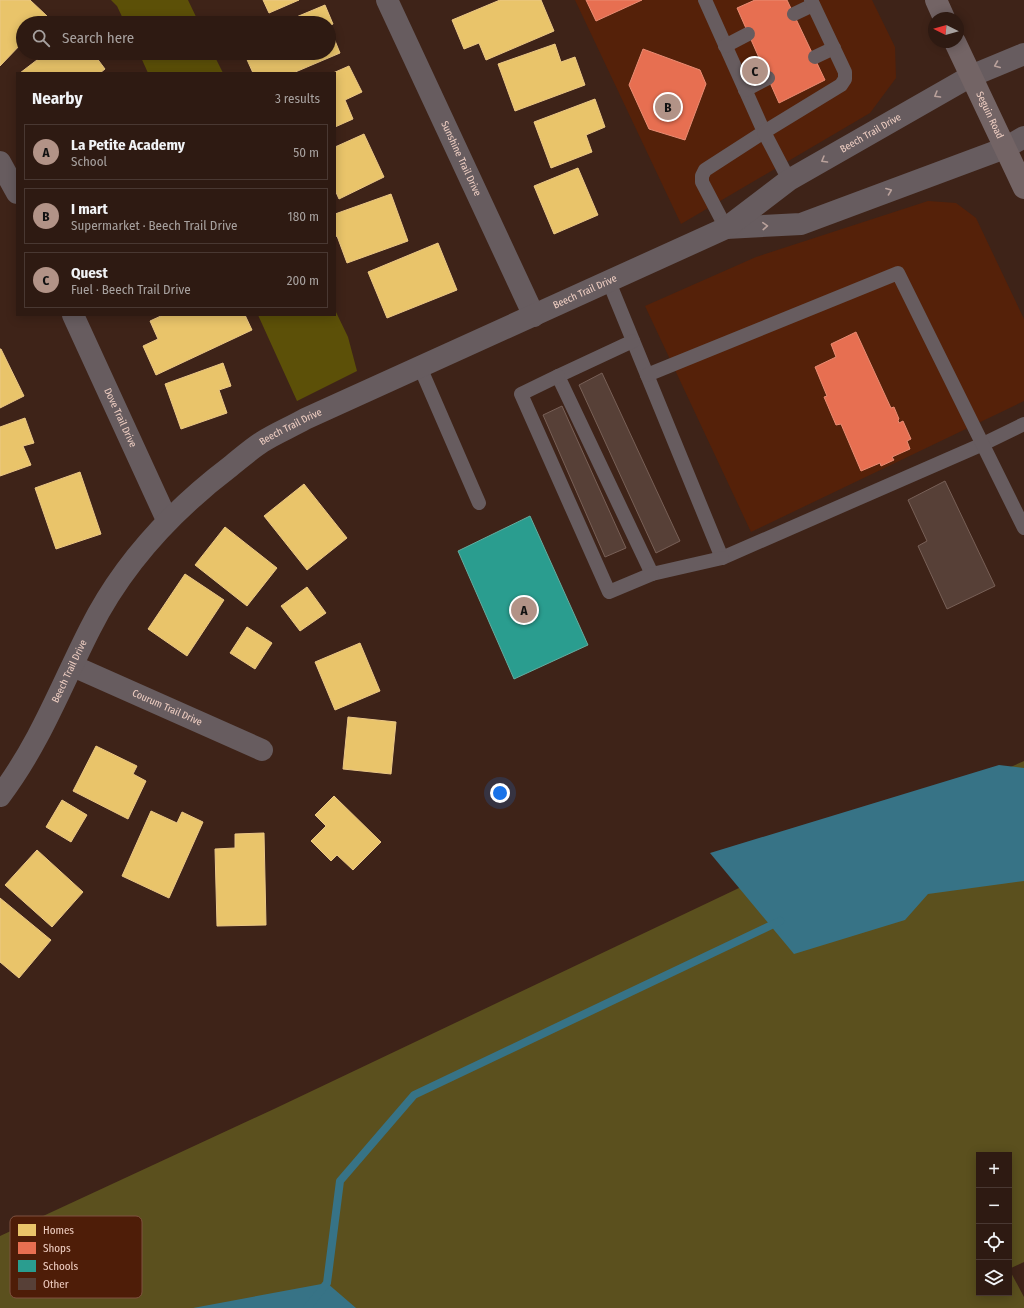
<!DOCTYPE html>
<meta charset="utf-8">
<style>
:root{--surface:#2e1a12;--page:#3a2720;--text:#f1f3f6;--muted:#a7a19f;--line:#493832;--accent:#b29387}
body{margin:0;font-family:"Fira Sans Condensed",sans-serif;background:var(--page);color:var(--text)}
.controls{position:absolute;right:12px;bottom:12px;display:grid;overflow:hidden;border-radius:0px;box-shadow:0 2px 10px #0003}
.controls button{width:36px;height:36px;display:grid;place-items:center;padding:0;border:0;border-bottom:1px solid var(--line);background:var(--surface);color:var(--text);font:20px sans-serif}
.compass{position:absolute;left:928px;top:12px;width:36px;height:36px;border-radius:50%;background:var(--surface);box-shadow:0 2px 10px #0003;rotate:275deg}
.you{position:absolute;left:500px;top:793px;width:14px;height:14px;margin:-10px;border:3px solid #fff;border-radius:50%;background:#1a73e8;box-shadow:0 0 0 6px #1a73e833}
.badge{display:grid;place-items:center;width:26px;height:26px;border-radius:50%;background:var(--accent);color:#111;font-size:13px;font-weight:700}
.pin{position:absolute;translate:-50% -50%;border:2px solid #fff;box-shadow:0 1px 4px #0006}
.list{margin:0;padding:0;list-style:none}
h2{display:flex;justify-content:space-between;align-items:center;height:52px;margin:0;padding:0 16px;font-size:17px}
h2 small{font-size:13px;font-weight:400;color:var(--muted)}
.list li{display:grid;grid-template-columns:26px 1fr auto;gap:12px;align-items:center;box-sizing:border-box;height:56px;margin:0 8px 8px;padding:0 8px;border:1px solid var(--line);border-radius:0px}
.list b{display:block;font-size:15px;white-space:nowrap}
.list p{margin:0;font-size:13px;white-space:nowrap;color:var(--muted)}
.list em{font-size:13px;font-style:normal;color:var(--muted)}
.icon{flex:none;width:22px;height:22px;fill:none;stroke:currentColor;stroke-width:2;stroke-linecap:round;stroke-linejoin:round}
.map{position:relative;flex:none;width:1024px;height:1308px;overflow:hidden}
.search{position:absolute;background:var(--surface);box-shadow:0 2px 10px #0003;left:16px;top:16px;width:320px;height:44px;display:flex;align-items:center;gap:10px;box-sizing:border-box;padding:0 14px;border-radius:22px;color:var(--muted);font-size:15px}
.panel{position:absolute;background:var(--surface);box-shadow:0 2px 10px #0003;left:16px;top:72px;width:320px;height:244px;border-radius:0px}
.map>svg:first-child{display:block}
.built{fill:#552109}
.green{fill:#5c5008}
.forest{fill:#5b501e;fill-rule:evenodd}
.water{fill:#377386}
.homes{fill:#e9c46a;stroke:#ebc785}
.shops{fill:#e76f51;stroke:#ea8c73}
.schools{fill:#2a9d8f;stroke:#65ac9f}
.lines{fill:none;stroke-linecap:round;stroke-linejoin:round}
.stream{stroke:#377386;stroke-width:8}
.building{fill:#574037;stroke:#786057}
.lane{stroke:#675c5f;stroke-width:14}
.street{stroke:#675c5f;stroke-width:22}
.primary{stroke:#736465;stroke-width:22}
.oneway{stroke:#b9a19b}
.labels{text-anchor:middle;dominant-baseline:central;stroke-width:4;stroke-linejoin:round;paint-order:stroke}
.street-label{font-size:10px;fill:#f0cfc3;stroke:#4e1d08}
.key{fill:#4e1d08;stroke:#7f5240;stroke-width:1}
.key-label{font-size:11px;fill:#f0cfc3}
</style>
<div class="map">
<svg width="1024" height="1308" viewBox="0 0 1024 1308">
<rect width="100%" height="100%" fill="#3e2318"/>
<g class="built">
<polygon points="575,0 872,0 895,47 896,78 870,113 681,224"/>
<polygon points="928,201 956,203 976,218 1024,319 1024,401 751,532 645,306 756,257"/>
</g>
<g class="green">
<polygon points="111,0 188,0 199,23 125,23 117,6"/>
<polygon points="139,53 213,53 223,73 148,73"/>
<polygon points="335,310 348,337 357,371 297,401 258,315 335,315"/>
</g>
<path class="forest" d="M1024 761V1262L1009 1269 1024 1297V1308H0V1236L274 1109 739 888ZM979 1155H1009V1293H979Z"/>
<g class="water">
<polygon points="999,765 1024,768 1024,881 928,894 905,920 794,954 710,853"/>
<polygon points="327,1283 356,1308 193,1308"/>
</g>
<g class="homes">
<polygon points="0,0 30,0 47,16 41,23 23,23 23,42 0,66"/>
<polygon points="263,0 299,0 269,13"/>
<polygon points="500,0 541,0 554,31 486,60 479,43 464,49 452,20"/>
<polygon points="325,5 333,24 329,26 340,53 293,73 253,73 244,53 329,53 329,23 282,23"/>
<polygon points="555,44 561,62 575,57 585,85 515,111 498,64"/>
<polygon points="46,53 93,53 105,69 100,73 20,73"/>
<polygon points="349,66 362,92 345,100 353,119 335,127 335,73 333,73"/>
<polygon points="595,99 605,127 586,135 592,152 551,168 534,122"/>
<polygon points="364,134 384,177 339,199 335,190 335,147"/>
<polygon points="578,168 598,215 554,234 534,186"/>
<polygon points="391,194 408,241 347,263 337,236 335,237 335,214"/>
<polygon points="438,243 457,290 387,318 368,272"/>
<polygon points="163,315 245,315 252,330 156,375 143,346 158,339 150,321"/>
<polygon points="0,349 1,349 24,396 0,408"/>
<polygon points="223,363 231,386 219,390 227,413 181,429 165,384"/>
<polygon points="25,418 34,443 23,446 31,465 0,476 0,427"/>
<polygon points="80,472 101,534 56,549 35,488"/>
<polygon points="304,484 347,538 307,570 264,516"/>
<polygon points="225,527 277,568 247,606 195,565"/>
<polygon points="185,574 224,600 187,656 148,629"/>
<polygon points="307,587 326,613 300,631 281,606"/>
<polygon points="247,627 272,643 255,669 230,653"/>
<polygon points="360,643 380,691 335,710 315,662"/>
<polygon points="348,717 396,722 391,774 343,769"/>
<polygon points="96,746 137,766 133,774 146,781 128,819 73,791"/>
<polygon points="334,796 381,842 353,870 337,855 331,861 311,841 326,826 315,815"/>
<polygon points="62,800 87,815 71,842 46,827"/>
<polygon points="151,811 177,823 182,812 203,822 169,898 122,876"/>
<polygon points="264,833 266,925 217,926 215,849 235,848 235,834"/>
<polygon points="37,850 83,892 52,927 5,885"/>
<polygon points="0,898 51,940 19,978 0,962"/>
</g>
<g class="shops">
<polygon points="586,0 642,0 596,21"/>
<polygon points="755,0 787,0 825,80 779,103 737,8"/>
<polygon points="643,49 700,70 706,84 685,140 649,129 629,85"/>
<polygon points="856,332 891,408 894,407 899,419 898,420 899,423 903,421 911,439 907,441 910,449 892,457 894,460 881,466 880,463 861,471 841,424 836,425 824,397 827,396 815,367 836,357 831,344"/>
</g>
<polygon class="schools" points="530,516 588,645 514,679 458,551"/>
<g class="lines">
<polyline class="stream" points="307,1308 327,1283 340,1181 414,1095 780,921"/>
</g>
<g class="building">
<polygon points="602,373 680,541 656,553 579,385"/>
<polygon points="562,406 626,548 605,557 543,415"/>
<polygon points="945,481 995,586 947,609 918,546 927,541 908,500"/>
</g>
<g class="lines">
<g class="lane">
<polyline points="705,0 764,132 705,170 702,176 702,182 726,228"/>
<polyline points="794,14 813,5"/>
<polyline points="725,46 748,34"/>
<polyline points="815,57 834,48"/>
<polyline points="745,90 768,78"/>
<polyline points="789,180 764,132 841,85 845,79 845,72 811,0"/>
<polyline points="609,282 722,558 983,444 1024,424"/>
<polyline points="633,341 558,376 652,574 722,558"/>
<polyline points="420,367 479,503"/>
<polyline points="647,375 898,273 1024,528"/>
<polyline points="558,376 521,394 609,592 652,574"/>
</g>
<g class="street">
<path id="s1" d="M387 0 534 316"/>
<polyline points="0,162 17,193"/>
<polyline points="726,228 801,224 1005,148 1024,137"/>
<path id="s2" d="M73 315 167 520"/>
<path id="s3" d="M73 666 262 750"/>
<path id="s4" d="M0 796C40 743 61 686 90 629 123 563 173 510 231 466 241 458 251 449 262 442 276 433 291 427 305 419L726 228 789 180 971 76 1024 54"/>
</g>
<g class="primary">
<polyline points="936,0 944,18"/>
<path id="s5" d="M955 42 1024 188"/>
</g>
</g>
<defs><path id="oneway-chevron" d="M-2-3.5L2.5 0L-2 3.5" fill="none" stroke-width="1.6" stroke-linecap="round" stroke-linejoin="round"/></defs>
<g class="oneway">
<use href="#oneway-chevron" transform="translate(997 65) rotate(158)"/>
<use href="#oneway-chevron" transform="translate(937 95) rotate(150)"/>
<use href="#oneway-chevron" transform="translate(824 160) rotate(150)"/>
<use href="#oneway-chevron" transform="translate(889 191) rotate(-21)"/>
<use href="#oneway-chevron" transform="translate(765 226) rotate(-3)"/>
</g>
<g class="labels">
<g class="street-label">
<text stroke="none"><textPath href="#s5" startOffset="81">Seguin Road</textPath></text>
<text stroke="none"><textPath href="#s4" startOffset="1131">Beech Trail Drive</textPath></text>
<text stroke="none"><textPath href="#s1" startOffset="175">Sunshine Trail Drive</textPath></text>
<text stroke="none"><textPath href="#s4" startOffset="803">Beech Trail Drive</textPath></text>
<text stroke="none"><textPath href="#s2" startOffset="113">Dove Trail Drive</textPath></text>
<text stroke="none"><textPath href="#s4" startOffset="479">Beech Trail Drive</textPath></text>
<text stroke="none"><textPath href="#s4" startOffset="143">Beech Trail Drive</textPath></text>
<text stroke="none"><textPath href="#s3" startOffset="103">Courum Trail Drive</textPath></text>
</g>
</g>
<rect x="10" y="1216" width="132" height="82" rx="6" class="key"/>
<rect x="18" y="1224" width="18" height="12" fill="#e9c46a"/>
<rect x="18" y="1242" width="18" height="12" fill="#e76f51"/>
<rect x="18" y="1260" width="18" height="12" fill="#2a9d8f"/>
<rect x="18" y="1278" width="18" height="12" fill="#574037"/>
<g class="key-label">
<text x="43" y="1234">Homes</text>
<text x="43" y="1252">Shops</text>
<text x="43" y="1270">Schools</text>
<text x="43" y="1288">Other</text>
</g>
</svg>
<div class="controls">
<button>+</button>
<button>−</button>
<button><svg class="icon" aria-label="locate" viewBox="0 0 24 24"><circle cx="12" cy="12" r="6"/><path d="M12 2v4M12 18v4M2 12h4M18 12h4"/></svg></button>
<button><svg class="icon" aria-label="layers" viewBox="0 0 24 24"><path d="M12 4l9 5-9 5-9-5zM3 14l9 5 9-5"/></svg></button>
</div>
<svg class="compass" viewBox="-18 -18 36 36"><path d="M0-13l5 13h-10z" fill="#e53935"/><path d="M0 13l5-13h-10z" fill="#a7a19f"/></svg>
<div class="you"></div>
<div class="pin badge" style="left:524px;top:610px">A</div>
<div class="pin badge" style="left:668px;top:107px">B</div>
<div class="pin badge" style="left:755px;top:71px">C</div>
<div class="search"><svg class="icon" aria-label="search" viewBox="0 0 24 24"><circle cx="10" cy="10" r="6"/><path d="M15 15l6 6"/></svg>Search here</div>
<section class="panel">
<h2>Nearby<small>3 results</small></h2>
<ul class="list">
<li><span class="badge">A</span><div><b>La Petite Academy</b><p>School</p></div><em>50 m</em></li>
<li><span class="badge">B</span><div><b>I mart</b><p>Supermarket · Beech Trail Drive</p></div><em>180 m</em></li>
<li><span class="badge">C</span><div><b>Quest</b><p>Fuel · Beech Trail Drive</p></div><em>200 m</em></li>
</ul>
</section>
</div>
